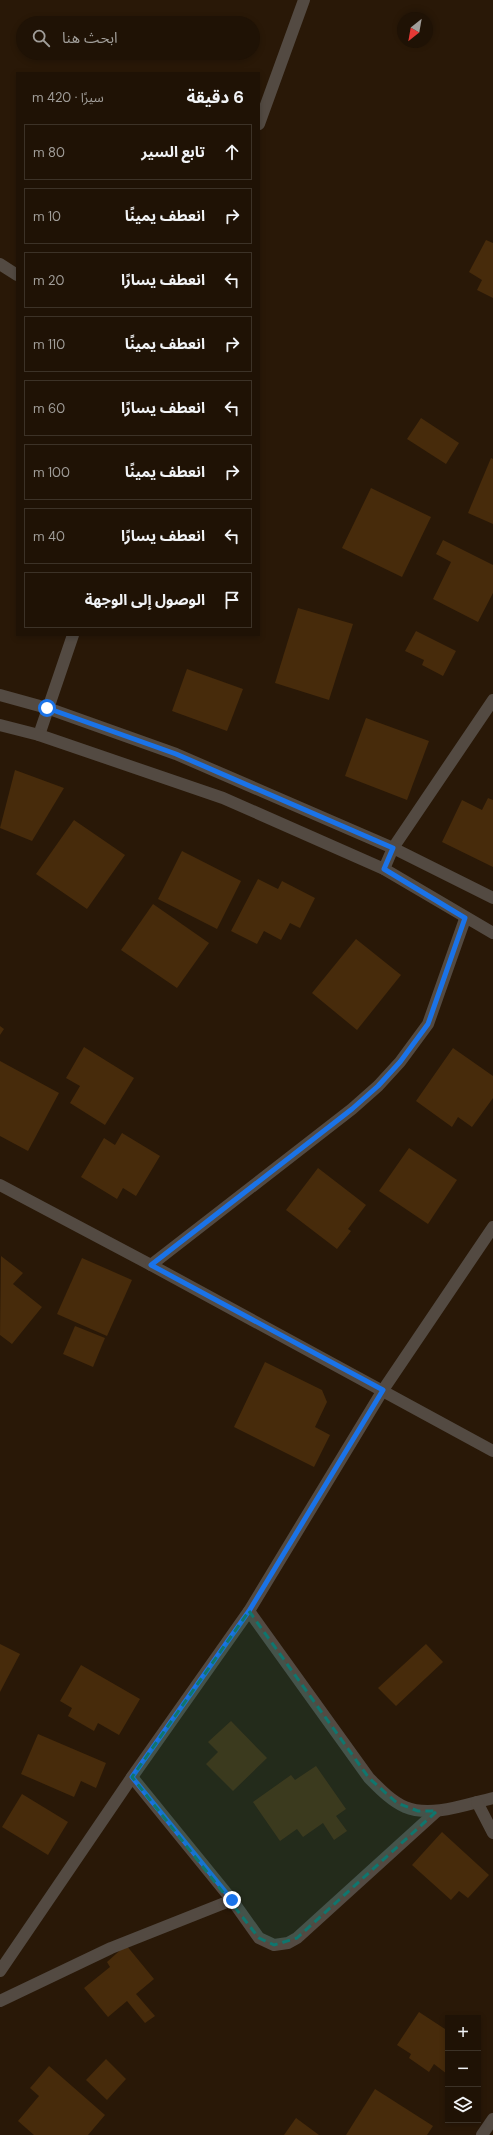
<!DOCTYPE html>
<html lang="ar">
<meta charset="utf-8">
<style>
:root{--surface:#1f1205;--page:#271b0f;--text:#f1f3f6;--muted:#a19e9a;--line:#3c3227}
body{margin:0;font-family:"DM Sans","Noto Sans Arabic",sans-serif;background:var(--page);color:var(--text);direction:rtl}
.controls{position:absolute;right:12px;bottom:12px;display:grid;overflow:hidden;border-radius:0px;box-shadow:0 2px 6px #0003}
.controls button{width:36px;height:36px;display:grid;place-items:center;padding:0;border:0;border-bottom:1px solid var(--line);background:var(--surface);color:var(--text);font:20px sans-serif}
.compass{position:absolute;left:397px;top:12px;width:36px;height:36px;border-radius:50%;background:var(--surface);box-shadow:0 2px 6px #0003;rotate:211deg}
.stop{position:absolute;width:12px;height:12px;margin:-9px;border:3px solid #1a73e8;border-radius:50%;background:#fff}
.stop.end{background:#1a73e8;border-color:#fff;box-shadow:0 1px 4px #0008}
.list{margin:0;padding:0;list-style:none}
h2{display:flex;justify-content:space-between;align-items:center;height:52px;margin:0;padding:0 16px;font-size:17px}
h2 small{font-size:13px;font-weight:400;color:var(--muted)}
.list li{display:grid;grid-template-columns:26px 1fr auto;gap:12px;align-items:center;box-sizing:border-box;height:56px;margin:0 8px 8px;padding:0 8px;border:1px solid var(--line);border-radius:0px}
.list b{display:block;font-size:15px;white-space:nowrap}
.list em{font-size:13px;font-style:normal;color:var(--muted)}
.icon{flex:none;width:22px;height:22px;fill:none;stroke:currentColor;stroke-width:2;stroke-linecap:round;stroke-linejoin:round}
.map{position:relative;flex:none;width:493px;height:2135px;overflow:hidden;direction:ltr}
.search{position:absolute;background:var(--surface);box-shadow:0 2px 6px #0003;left:16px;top:16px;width:244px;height:44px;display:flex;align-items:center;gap:10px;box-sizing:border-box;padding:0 14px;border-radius:22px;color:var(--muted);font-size:15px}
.panel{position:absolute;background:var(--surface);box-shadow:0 2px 6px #0003;left:16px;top:72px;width:244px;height:564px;border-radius:0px;direction:rtl}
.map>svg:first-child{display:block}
.building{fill:#472b0b}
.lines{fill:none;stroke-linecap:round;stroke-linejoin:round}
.minor{stroke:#534a42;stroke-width:12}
.tertiary{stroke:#534a42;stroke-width:12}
.route{stroke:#1a73e8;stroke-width:5}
.marked{fill:#0f766e;fill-opacity:0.2;stroke:#0f766e;stroke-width:3;stroke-dasharray:8 5;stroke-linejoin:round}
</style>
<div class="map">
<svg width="493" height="2135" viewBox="0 0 493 2135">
<rect width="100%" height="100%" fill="#291807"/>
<g class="building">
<polygon points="486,240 493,243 493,298 477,290 482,280 469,272"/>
<polygon points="421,418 459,443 446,464 407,439"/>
<polygon points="491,458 493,459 493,524 468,513"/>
<polygon points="371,488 431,517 402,577 342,548"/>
<polygon points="443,540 493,565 493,593 478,622 433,599 451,562 436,554"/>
<polygon points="298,608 353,624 329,700 275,683"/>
<polygon points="416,631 456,651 443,676 422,665 424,660 405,651"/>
<polygon points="187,669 243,689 227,731 172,711"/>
<polygon points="366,718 429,741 407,800 345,776"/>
<polygon points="15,770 64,788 32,841 0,828"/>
<polygon points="488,798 493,800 493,867 442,842 462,800 482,810"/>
<polygon points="74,820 125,855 87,909 36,874"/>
<polygon points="182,851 241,881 217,929 158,899"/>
<polygon points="258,879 278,889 282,881 315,898 300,928 290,923 281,940 264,931 257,944 231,931"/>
<polygon points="153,904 209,943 177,988 121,950"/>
<polygon points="356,939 401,975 357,1030 312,993"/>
<polygon points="0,1026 4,1029 0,1035"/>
<polygon points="84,1047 134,1078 105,1125 70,1103 80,1086 66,1078"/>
<polygon points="453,1048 493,1076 493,1098 472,1127 458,1117 452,1127 416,1101"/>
<polygon points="0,1061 59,1093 28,1151 0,1136"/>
<polygon points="122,1133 160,1156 136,1196 123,1188 117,1199 81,1177 104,1138 115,1145"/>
<polygon points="409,1148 457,1180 428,1224 379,1191"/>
<polygon points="318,1168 366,1205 348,1229 351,1231 337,1249 286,1210"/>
<polygon points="1,1256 23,1273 13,1284 42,1307 12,1344 0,1335"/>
<polygon points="82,1258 132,1280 107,1336 57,1314"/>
<polygon points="75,1326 105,1338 93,1367 63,1354"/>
<polygon points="265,1362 322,1390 327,1402 315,1427 330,1435 314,1467 234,1427"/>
<polygon points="0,1644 20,1654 0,1692"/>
<polygon points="426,1644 443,1662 396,1706 378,1688"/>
<polygon points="81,1665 140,1699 119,1735 98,1723 94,1731 68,1716 72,1708 60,1701"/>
<polygon points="231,1721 267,1758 233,1791 206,1764 218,1752 208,1742"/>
<polygon points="38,1734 106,1763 96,1788 81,1781 74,1797 21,1774"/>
<polygon points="316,1766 346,1809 336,1816 347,1831 334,1840 323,1823 303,1837 297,1829 280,1841 253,1802 291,1775 295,1780"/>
<polygon points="22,1794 68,1822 48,1855 2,1827"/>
<polygon points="442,1832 489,1875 468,1898 459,1891 451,1900 412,1865"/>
<polygon points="126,1945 154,1979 136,1994 155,2016 145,2023 127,2001 108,2017 84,1988 110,1967 107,1962"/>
<polygon points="419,2012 448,2031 447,2074 434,2064 429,2072 409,2058 411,2054 397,2045"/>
<polygon points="106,2059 126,2079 107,2100 86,2080"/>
<polygon points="49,2066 105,2115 88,2135 34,2135 18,2121 39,2096 30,2088"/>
<polygon points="375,2089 433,2126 427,2135 346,2135"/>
<polygon points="296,2118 319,2135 284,2135"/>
</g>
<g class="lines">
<g class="minor">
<polyline points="259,124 304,0"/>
<polyline points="0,264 17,275"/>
<polyline points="39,735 73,635"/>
<polyline points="384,869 393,848 493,700"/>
<polyline points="0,1185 151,1265 493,1451"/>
<polyline points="151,1265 352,1109 378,1086 400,1062 428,1024 465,919"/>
<path d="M249 1611 369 1778C379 1788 391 1801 405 1807 431 1818 467 1804 493 1798"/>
<polyline points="132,1777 232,1900 259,1938 274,1945 288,1943 297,1938 437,1811"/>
<polyline points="477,1802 493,1833"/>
<polyline points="0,1971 132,1777 249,1611 383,1390 493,1227"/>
<polyline points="0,2001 111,1948 232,1900"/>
<polyline points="482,2135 493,2119"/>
</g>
<g class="tertiary">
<polyline points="0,695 47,708 176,754 393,848 493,898"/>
<polyline points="0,725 39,735 223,798 384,869 493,933"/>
</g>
</g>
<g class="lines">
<polyline class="route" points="47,708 176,754 393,848 384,869 465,918 428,1024 400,1062 378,1086 352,1109 151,1265 383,1390 249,1611 132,1777 232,1900"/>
</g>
<path class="marked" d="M249 1611 369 1778 397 1803 418 1811H437L297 1938 274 1945 259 1938 132 1777Z"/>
</svg>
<div class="controls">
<button>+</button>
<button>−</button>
<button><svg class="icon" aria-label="layers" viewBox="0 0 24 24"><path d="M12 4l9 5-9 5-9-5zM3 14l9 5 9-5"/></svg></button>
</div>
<svg class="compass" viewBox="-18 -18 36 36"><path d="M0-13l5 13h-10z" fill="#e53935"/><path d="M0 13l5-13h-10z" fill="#a19e9a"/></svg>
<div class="stop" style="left:47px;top:708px"></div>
<div class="stop end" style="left:232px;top:1900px"></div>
<div class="search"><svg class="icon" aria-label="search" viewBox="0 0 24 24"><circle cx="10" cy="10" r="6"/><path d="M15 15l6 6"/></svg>ابحث هنا</div>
<section class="panel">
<h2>6 دقيقة<small>سيرًا · 420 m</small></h2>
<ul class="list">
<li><svg class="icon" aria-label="ahead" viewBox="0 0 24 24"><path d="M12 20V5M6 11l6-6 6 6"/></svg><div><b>تابع السير</b></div><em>80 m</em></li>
<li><svg class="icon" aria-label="right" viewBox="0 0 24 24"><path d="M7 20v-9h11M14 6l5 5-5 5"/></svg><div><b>انعطف يمينًا</b></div><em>10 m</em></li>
<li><svg class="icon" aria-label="left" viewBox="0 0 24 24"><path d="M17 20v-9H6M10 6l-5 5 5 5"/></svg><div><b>انعطف يسارًا</b></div><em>20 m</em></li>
<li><svg class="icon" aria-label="right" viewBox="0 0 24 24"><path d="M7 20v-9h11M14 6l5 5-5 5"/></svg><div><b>انعطف يمينًا</b></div><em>110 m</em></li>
<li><svg class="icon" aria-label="left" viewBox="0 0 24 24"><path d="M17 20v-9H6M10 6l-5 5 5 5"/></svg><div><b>انعطف يسارًا</b></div><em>60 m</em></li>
<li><svg class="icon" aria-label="right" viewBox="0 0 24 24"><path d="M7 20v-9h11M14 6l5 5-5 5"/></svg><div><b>انعطف يمينًا</b></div><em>100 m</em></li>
<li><svg class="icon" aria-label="left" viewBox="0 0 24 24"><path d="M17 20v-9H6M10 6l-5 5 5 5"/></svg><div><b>انعطف يسارًا</b></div><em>40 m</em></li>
<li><svg class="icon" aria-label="arrive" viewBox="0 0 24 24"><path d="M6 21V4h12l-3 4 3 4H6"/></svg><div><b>الوصول إلى الوجهة</b></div></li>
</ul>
</section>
</div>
